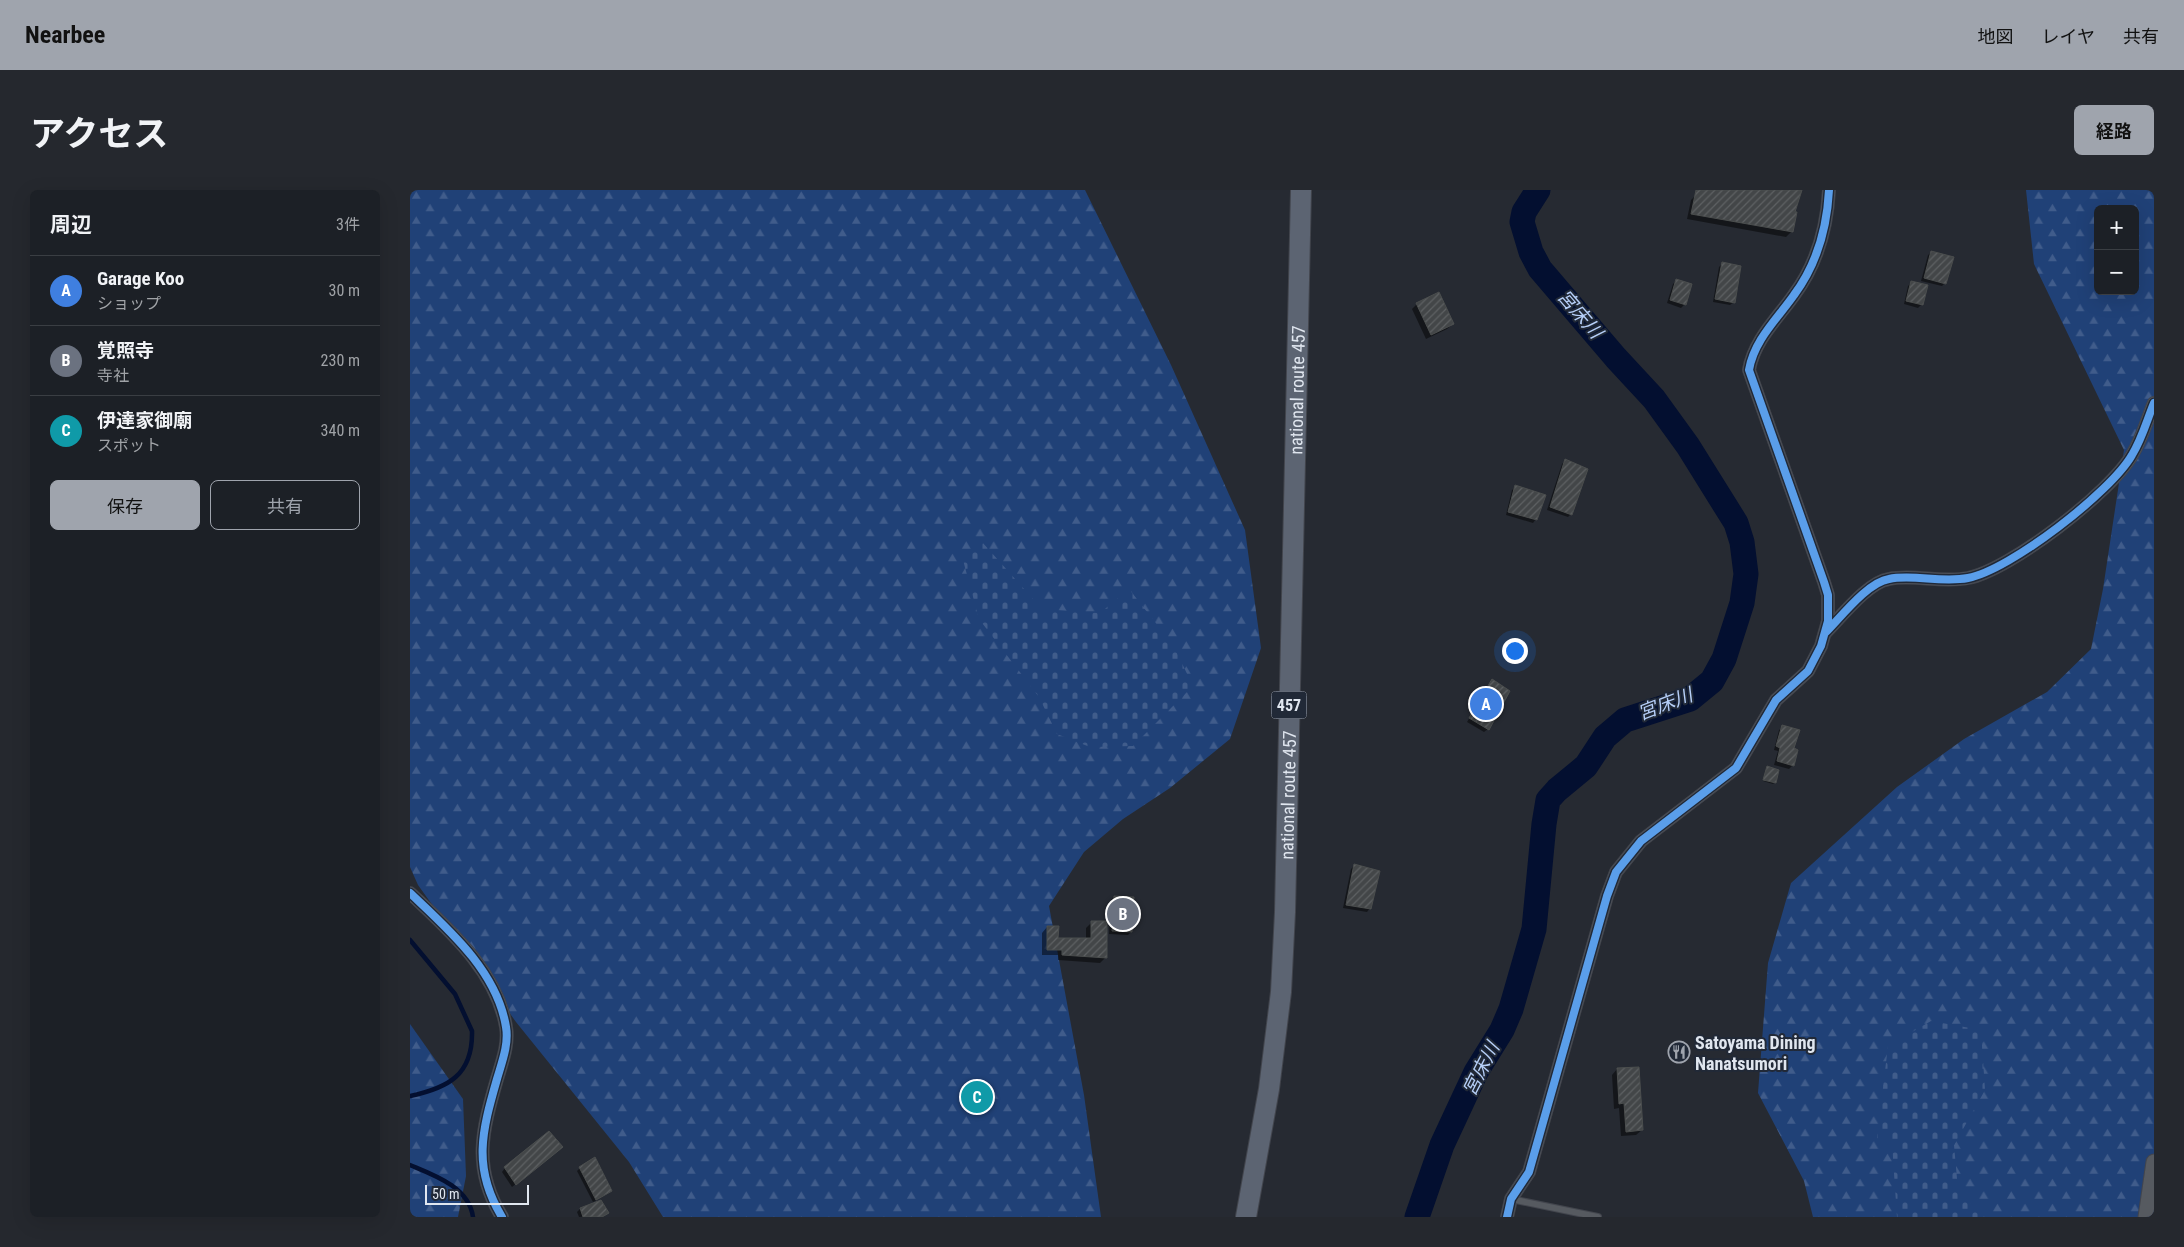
<!DOCTYPE html>
<html lang="ja">
<meta charset="utf-8">
<style>
:root{--surface:#1c2026;--page:#25282e;--text:#f1f3f6;--muted:#a0a3a7;--line:#3a3e43;--accent:#9fa4ad}
body{margin:0;font-family:"Roboto Condensed","Noto Sans JP",sans-serif;background:var(--page);color:var(--text)}
.controls{position:absolute;right:15px;top:15px;display:grid;overflow:hidden;border-radius:8px;box-shadow:0 5px 20px #0002}
.controls button{width:45px;height:45px;display:grid;place-items:center;padding:0;border:0;border-bottom:1px solid var(--line);background:var(--surface);color:var(--text);font:25px sans-serif}
.scale{position:absolute;left:15px;bottom:12px;width:104px;box-sizing:border-box;padding-left:5px;border:2px solid #e0e6ef;border-top:0;font-size:14px;line-height:18px;white-space:nowrap;color:#e0e6ef;-webkit-text-stroke:4px #212937;paint-order:stroke}
.you{position:absolute;left:1104px;top:460px;width:18px;height:18px;margin:-12px;border:4px solid #fff;border-radius:50%;background:#1a73e8;box-shadow:0 0 0 8px #1a73e833}
.badge{display:grid;place-items:center;width:32px;height:32px;border-radius:50%;background:var(--accent);color:#fff;font-size:16px;font-weight:700}
.pin{position:absolute;translate:-50% -50%;border:2px solid #fff;box-shadow:0 1px 5px #0006}
.list{margin:0;padding:0;list-style:none}
h2{display:flex;justify-content:space-between;align-items:center;height:65px;margin:0;padding:0 20px;font-size:21px}
h2 small{font-size:16px;font-weight:400;color:var(--muted)}
.list li{display:grid;grid-template-columns:32px 1fr auto;gap:15px;align-items:center;box-sizing:border-box;height:70px;padding:0 20px;border-top:1px solid var(--line)}
.list b{display:block;font-size:19px;white-space:nowrap}
.list p{margin:0;font-size:16px;white-space:nowrap;color:var(--muted)}
.list em{font-size:16px;font-style:normal;color:var(--muted)}
.actions{display:flex;gap:10px;padding:15px 20px}
.actions a{flex:1;padding:11px 0;border:1px solid var(--accent);border-radius:8px;text-align:center;font-size:18px;color:var(--accent)}
.actions .main{background:var(--accent);color:#111}
.map{position:relative;flex:none;width:1744px;height:1027px;overflow:hidden;border-radius:8px}
header{display:flex;align-items:center;gap:30px;box-sizing:border-box;height:70px;padding:0 25px;background:var(--accent);color:#111}
header strong{font-size:24px}
nav{display:flex;gap:28px;margin-inline-start:auto;font-size:18px}
.intro{display:flex;align-items:center;justify-content:space-between;box-sizing:border-box;height:120px;padding:0 30px}
h1{margin:0;font-size:35px}
.button{padding:12px 22px;border-radius:8px;background:var(--accent);color:#111;font-size:18px;font-weight:700}
main{display:flex;gap:30px;padding:0 30px}
aside{flex:1;background:var(--surface);border-radius:8px;box-shadow:0 5px 20px #0002}
.map>svg:first-child{display:block}
.forest{fill:url(#forest-firs);fill-rule:evenodd}
.cemetery{fill:url(#cemetery-stones)}
.shadow{fill:#0007}
.lines{fill:none;stroke-linecap:round;stroke-linejoin:round}
.stream{stroke:#030f30;stroke-width:4.5}
.river{stroke:#030f30;stroke-width:25}
.building{fill:url(#building-hatch);stroke:#4b4e4e}
.service-casing{stroke:#42454d;stroke-width:8}
.minor-casing{stroke:#42454d;stroke-width:14}
.tertiary-casing{stroke:#42454d;stroke-width:17}
.trunk-casing{stroke:#42454d;stroke-width:22}
.service{stroke:#565a60;stroke-width:6}
.minor{stroke:#565a60;stroke-width:12}
.tertiary{stroke:#565a60;stroke-width:15}
.trunk{stroke:#5c6472;stroke-width:20}
.cycleway-casing{stroke:#212937;stroke-width:11}
.cycleway{stroke:#5a9eea;stroke-width:8}
.labels{text-anchor:middle;dominant-baseline:central;stroke-width:4;stroke-linejoin:round;paint-order:stroke}
.shield{fill:#212937;stroke:#a7adb8;stroke-width:1}
.shield-label{font-size:16px;font-weight:bold;fill:#e0e6ef}
.street-label{font-size:18px;fill:#e0e6ef;stroke:#212937}
.poi-label{font-size:18px;font-weight:bold;fill:#e0e6ef;stroke:#212937;text-anchor:start}
.water-label{font-size:19px;font-style:italic;fill:#b6cff8;stroke:#212937}
</style>
<header>
<strong>Nearbee</strong>
<nav><a>地図</a><a>レイヤ</a><a>共有</a></nav>
</header>
<div class="intro"><h1>アクセス</h1><a class="button">経路</a></div>
<main>
<aside>
<h2>周辺<small>3件</small></h2>
<ul class="list">
<li><span class="badge" style="background:#3f7fe0">A</span><div><b>Garage Koo</b><p>ショップ</p></div><em>30 m</em></li>
<li><span class="badge" style="background:#6b7280">B</span><div><b>覚照寺</b><p>寺社</p></div><em>230 m</em></li>
<li><span class="badge" style="background:#0f9aa8">C</span><div><b>伊達家御廟</b><p>スポット</p></div><em>340 m</em></li>
</ul>
<div class="actions"><a class="main">保存</a><a>共有</a></div>
</aside>
<div class="map">
<svg width="1744" height="1027" viewBox="0 0 1744 1027">
<defs>
<pattern id="forest-firs" width="22" height="20" patternUnits="userSpaceOnUse" patternTransform="scale(1.25)"><rect width="22" height="20" fill="#204177"/><path d="M5 1l3.5 6h-7zM16 11l3.5 6h-7z" fill="#405c8b"/></pattern>
<pattern id="cemetery-stones" width="16" height="16" patternUnits="userSpaceOnUse" patternTransform="scale(1.25)"><rect width="16" height="16" fill="#204177"/><path d="M2 7V4a2 2 0 0 1 4 0v3zM10 15v-3a2 2 0 0 1 4 0v3z" fill="#405c8b"/></pattern>
<pattern id="building-hatch" width="6" height="6" patternUnits="userSpaceOnUse" patternTransform="scale(1.25)"><rect width="6" height="6" fill="#434648"/><path d="M-1 1l2-2M0 6l6-6M5 7l2-2" fill="none" stroke="#5e6163"/></pattern>
</defs>
<rect width="100%" height="100%" fill="#262a32"/>
<g class="forest">
<polygon points="0,0 675,0 761,175 835,340 851,458 820,549 760,598 713,629 674,662 639,716 674,905 691,1027 253,1027 219,972 106,832 8,695 0,677"/>
<path d="M1616 0H1744V1027H1403L1394 991 1348 903 1358 773 1381 693 1487 597 1554 549 1637 502 1681 459 1693 399 1714 260 1624 74ZM1688 19H1725V101H1688Z"/>
<polygon points="0,834 53,909 56,986 48,1027 0,1027"/>
</g>
<g class="cemetery">
<polygon points="572,352 632,419 690,423 719,399 763,455 783,496 723,556 680,557 647,544 629,507 569,429 553,370"/>
<polygon points="1521,831 1571,840 1575,900 1544,955 1548,1000 1569,1023 1569,1027 1487,1027 1482,954 1467,948 1478,856"/>
</g>
<g class="shadow">
<polygon points="1286,0 1390,0 1384,23 1382,41 1376,47 1277,29 1281,10 1286,5"/>
<polygon points="1522,62 1535,93 1532,96 1511,91 1518,65"/>
<polygon points="1312,74 1324,112 1320,115 1303,112 1309,77"/>
<polygon points="1267,90 1275,114 1271,118 1257,113 1263,94"/>
<polygon points="1502,92 1512,114 1508,118 1494,114 1498,96"/>
<polygon points="1007,114 1043,134 1037,139 1016,149 1002,119"/>
<polygon points="1156,270 1161,324 1158,327 1137,320 1152,274"/>
<polygon points="1106,297 1126,329 1123,333 1096,325 1102,300"/>
<polygon points="1082,490 1078,539 1074,542 1057,532"/>
<polygon points="1373,537 1383,559 1383,575 1379,579 1364,575 1368,561 1364,560 1369,540"/>
<polygon points="1357,578 1365,592 1363,594 1353,591"/>
<polygon points="944,676 960,718 957,722 933,718 941,679"/>
<polygon points="704,707 721,742 718,745 699,744 701,710"/>
<polygon points="682,732 695,768 690,773 648,770 648,765 632,765 632,743 637,737 647,749 676,749 676,738"/>
<polygon points="1207,879 1232,940 1226,945 1211,946 1209,918 1204,919 1202,885"/>
<polygon points="148,960 102,997 92,982 95,978"/>
<polygon points="170,978 201,1001 183,1012 167,981"/>
<polygon points="190,1012 197,1023 194,1026 169,1027 167,1022 170,1019"/>
</g>
<g class="lines">
<g class="stream">
<path d="M0 750 45 804 62 841C63 885 38 898 0 906"/>
<path d="M0 975C24 985 59 997 63 1027"/>
</g>
<polyline class="river" points="1007,1027 1032,955 1066,882 1092,840 1101,819 1124,739 1134,634 1138,610 1147,600 1176,576 1195,547 1215,530 1280,509 1302,491 1314,469 1332,413 1336,384 1332,352 1326,333 1278,256 1244,209 1206,168 1130,79 1121,62 1112,32 1114,22 1128,0"/>
</g>
<g class="building">
<polygon points="1286,0 1392,0 1385,22 1387,22 1383,42 1281,24"/>
<polygon points="1521,61 1544,67 1536,94 1514,88"/>
<polygon points="1312,72 1331,76 1325,113 1305,109"/>
<polygon points="1266,89 1282,94 1276,115 1260,110"/>
<polygon points="1501,91 1518,95 1513,115 1496,111"/>
<polygon points="1029,102 1044,134 1021,145 1006,113"/>
<polygon points="1155,269 1178,279 1162,325 1140,317"/>
<polygon points="1105,295 1136,305 1127,330 1098,322"/>
<polygon points="1082,489 1100,501 1079,540 1059,528"/>
<polygon points="1372,535 1390,540 1384,558 1388,560 1384,576 1367,571 1370,558 1366,556"/>
<polygon points="1357,576 1369,580 1366,593 1353,590"/>
<polygon points="944,674 970,681 961,719 936,715"/>
<polygon points="704,706 724,707 722,742 702,741"/>
<polygon points="681,731 697,731 697,768 652,765 652,760 637,760 637,736 649,736 648,748 681,748"/>
<polygon points="1229,877 1233,940 1216,942 1214,913 1209,914 1207,878"/>
<polygon points="139,941 153,957 106,995 94,977"/>
<polygon points="185,967 202,1001 186,1010 169,977"/>
<polygon points="191,1010 199,1023 192,1027 173,1027 170,1018"/>
</g>
<g class="lines">
<g class="service-casing">
<polyline id="service" points="1101,1009 1188,1027"/>
</g>
<g class="minor-casing">
<g id="minor">
<path d="M1416 442C1431 427 1458 392 1479 389 1502 384 1532 393 1558 388 1600 380 1701 302 1722 265 1732 249 1737 230 1744 213"/>
<path d="M0 703C38 739 87 781 96 837 99 854 92 872 87 889 72 941 62 978 92 1027"/>
<path d="M1097 1027 1101 1009 1119 982 1197 706 1206 682 1231 651 1326 578 1366 510 1398 481 1411 456 1418 431V405L1414 392 1339 180C1344 150 1368 128 1384 105 1407 74 1417 38 1419 0"/>
</g>
</g>
<g class="tertiary-casing">
<polyline id="tertiary" points="1736,1027 1744,972"/>
</g>
<g class="trunk-casing">
<g id="trunk">
<path id="s1" d="M836 1027 859 899 871 802 875 722 891 0"/>
</g>
</g>
<use href="#service" class="service"/>
<use href="#minor" class="minor"/>
<use href="#tertiary" class="tertiary"/>
<use href="#trunk" class="trunk"/>
<g class="cycleway-casing">
<g id="cycleway">
<path d="M1416 442C1431 427 1458 392 1479 389 1502 384 1532 393 1558 388 1600 380 1701 302 1722 265 1732 249 1737 230 1744 213"/>
<path d="M0 703C38 739 87 781 96 837 99 854 92 872 87 889 72 941 62 978 92 1027"/>
<path d="M1097 1027 1101 1009 1119 982 1197 706 1206 682 1231 651 1326 578 1366 510 1398 481 1411 456 1418 431V405L1414 392 1339 180C1344 150 1368 128 1384 105 1407 74 1417 38 1419 0"/>
</g>
</g>
<use href="#cycleway" class="cycleway"/>
</g>
<defs>
<g id="restaurant-ring" transform="scale(1.125)"><circle r="9.5" fill="#212937" stroke="#9fa4ad" stroke-width="1.5"/><path d="M-5-6h1v4h1v-4h1v4h1v-4h1v5L-1.5 .5V6h-2V.5L-5-1ZM5-6V6H3V1.5H1.5Q1.5-4 5-6Z" fill="#9fa4ad"/></g>
</defs>
<g fill-rule="evenodd">
<use href="#restaurant-ring" x="1269" y="862"/>
</g>
<g class="labels">
<rect class="shield" x="861.5" y="501.5" width="35" height="27" rx="4"/>
<g class="shield-label">
<text x="879" y="515">457</text>
</g>
<g class="street-label">
<text stroke="none"><textPath href="#s1" startOffset="830">national route 457</textPath></text>
<text stroke="none"><textPath href="#s1" startOffset="425">national route 457</textPath></text>
</g>
<g class="poi-label">
<text x="1285" y="852">Satoyama Dining<tspan x="1285" dy="21">Nanatsumori</tspan></text>
</g>
<g class="water-label">
<text transform="translate(1170 124) rotate(49)">宮床川</text>
<text transform="translate(1255 514) rotate(-21)">宮床川</text>
<text transform="translate(1071 879) rotate(-63)">宮床川</text>
</g>
</g>
</svg>
<div class="controls">
<button>+</button>
<button>−</button>
</div>
<div class="scale">50 m</div>
<div class="you"></div>
<div class="pin badge" style="left:1076px;top:514px;background:#3f7fe0">A</div>
<div class="pin badge" style="left:713px;top:724px;background:#6b7280">B</div>
<div class="pin badge" style="left:567px;top:907px;background:#0f9aa8">C</div>
</div>
</main>
